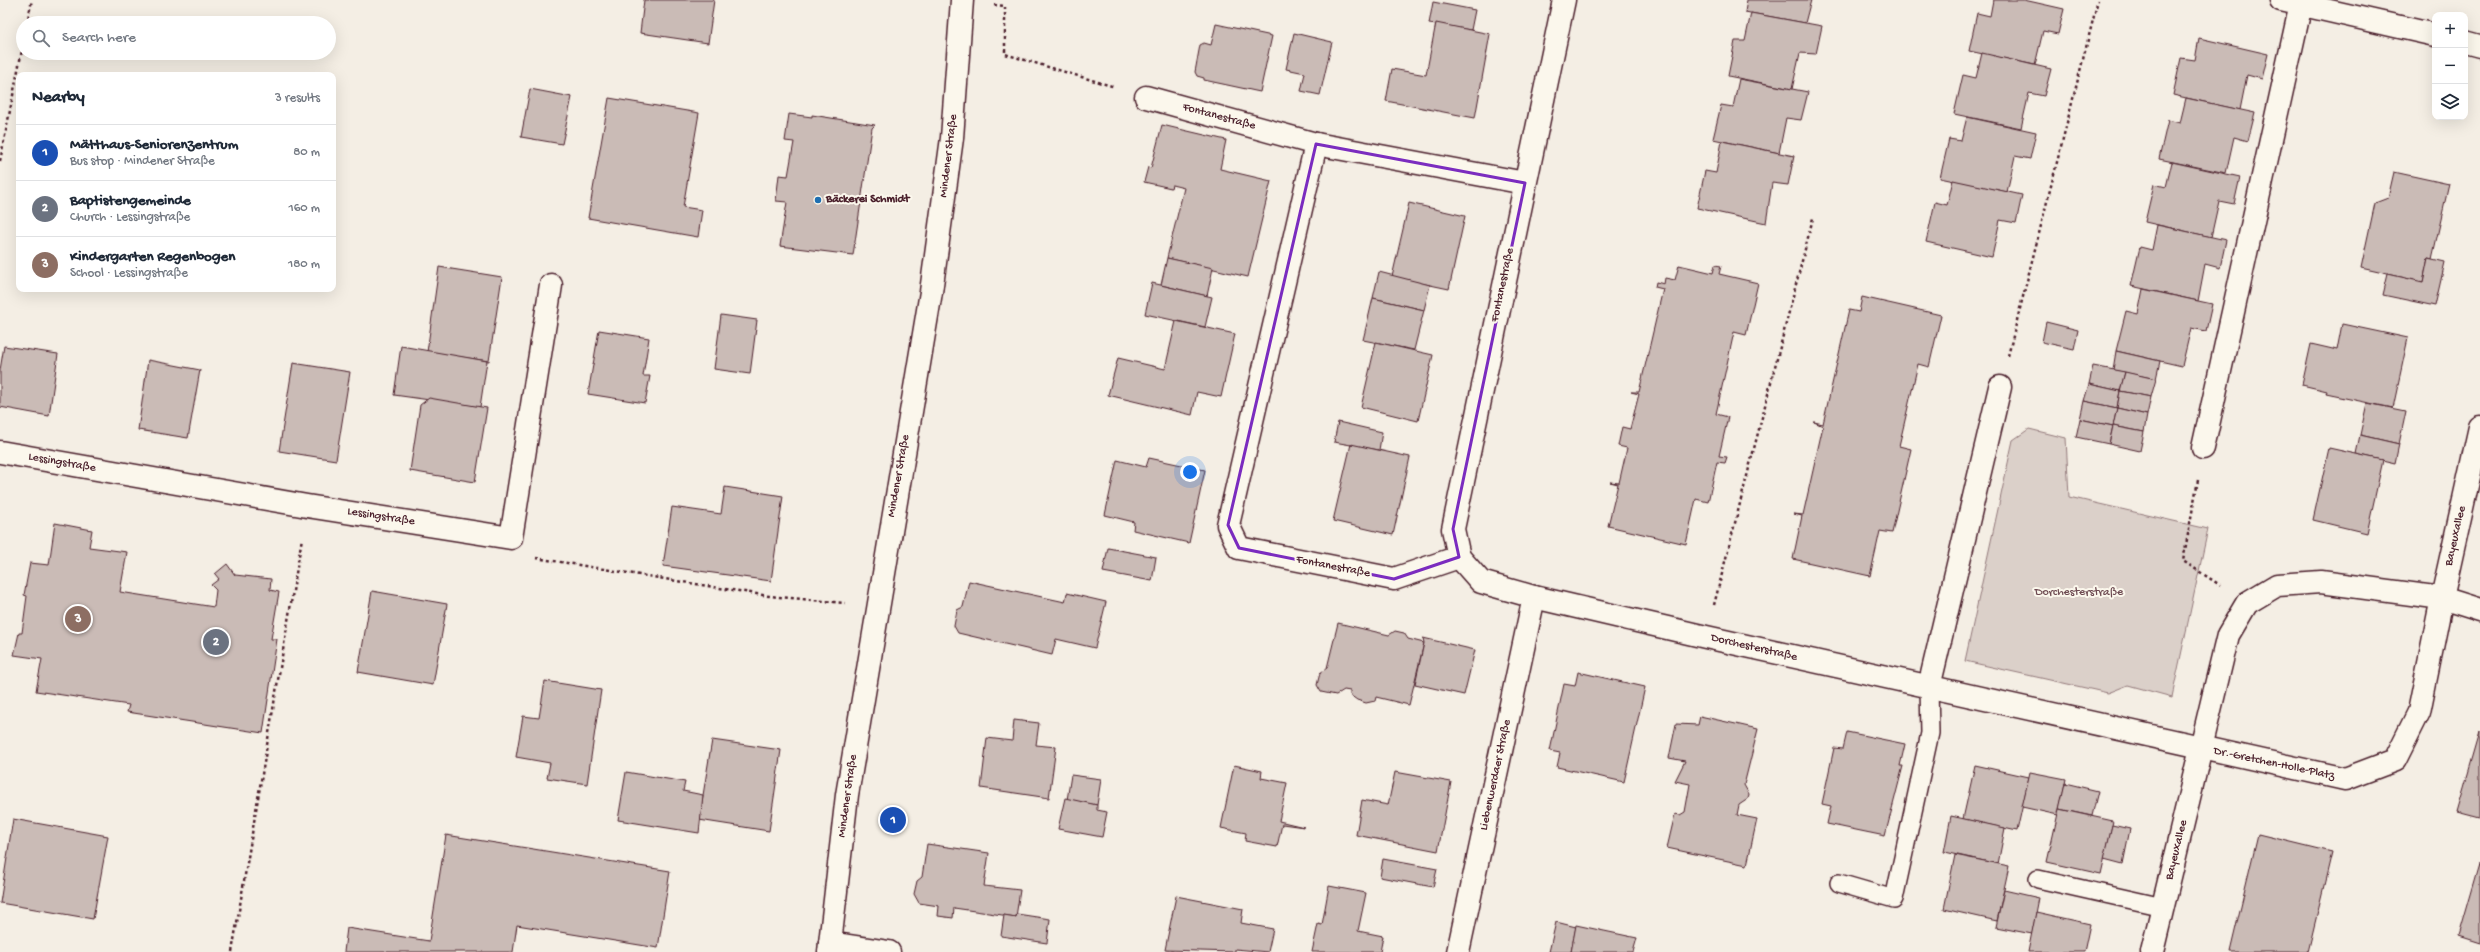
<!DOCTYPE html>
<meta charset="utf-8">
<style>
:root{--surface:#fff;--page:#f6f6f7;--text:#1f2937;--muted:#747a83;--line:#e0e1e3;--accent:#0f766e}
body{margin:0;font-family:"Gochi Hand",sans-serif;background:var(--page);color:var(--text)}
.controls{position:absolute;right:12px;top:12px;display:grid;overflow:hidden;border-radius:8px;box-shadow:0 4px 16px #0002}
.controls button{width:36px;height:36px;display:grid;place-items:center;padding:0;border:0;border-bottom:1px solid var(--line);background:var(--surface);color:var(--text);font:20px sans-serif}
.you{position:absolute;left:1190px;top:472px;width:14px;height:14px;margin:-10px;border:3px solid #fff;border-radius:50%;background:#1a73e8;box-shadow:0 0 0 6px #1a73e833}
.badge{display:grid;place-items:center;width:26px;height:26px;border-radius:50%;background:var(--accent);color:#fff;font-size:13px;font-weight:700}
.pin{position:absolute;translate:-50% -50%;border:2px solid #fff;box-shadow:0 1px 4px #0006}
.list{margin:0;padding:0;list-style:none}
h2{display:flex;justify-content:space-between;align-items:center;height:52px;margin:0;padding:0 16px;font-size:17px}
h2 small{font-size:13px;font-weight:400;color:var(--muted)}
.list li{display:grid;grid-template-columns:26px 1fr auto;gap:12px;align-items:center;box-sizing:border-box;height:56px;padding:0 16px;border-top:1px solid var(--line)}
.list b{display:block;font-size:15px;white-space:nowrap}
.list p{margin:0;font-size:13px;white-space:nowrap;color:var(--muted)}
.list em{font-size:13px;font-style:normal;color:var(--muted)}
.icon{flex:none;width:22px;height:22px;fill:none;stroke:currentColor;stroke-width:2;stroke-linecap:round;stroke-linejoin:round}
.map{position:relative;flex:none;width:2480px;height:952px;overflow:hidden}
.search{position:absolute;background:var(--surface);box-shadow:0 4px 16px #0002;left:16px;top:16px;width:320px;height:44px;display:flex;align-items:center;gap:10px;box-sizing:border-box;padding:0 14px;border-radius:22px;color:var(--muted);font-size:15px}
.panel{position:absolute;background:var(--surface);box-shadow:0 4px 16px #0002;left:16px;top:72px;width:320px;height:220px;border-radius:8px}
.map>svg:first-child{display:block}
.green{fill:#dbd0c9;stroke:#92787a}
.building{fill:#cabbb6;stroke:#4a1f2b}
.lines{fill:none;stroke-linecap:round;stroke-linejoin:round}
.lane-casing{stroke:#4a1f2b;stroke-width:20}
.street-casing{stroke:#4a1f2b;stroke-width:25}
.primary-casing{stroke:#4a1f2b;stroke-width:25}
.path{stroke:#4a1f2b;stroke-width:2.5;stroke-dasharray:3 3;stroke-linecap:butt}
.lane{stroke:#fbf7ec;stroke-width:17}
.street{stroke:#fbf7ec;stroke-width:22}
.primary{stroke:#fbf7ec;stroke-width:22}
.marked{fill:none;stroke:#7b2cbf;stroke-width:3;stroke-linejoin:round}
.poi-dot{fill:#1f6fb2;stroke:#fbf7ec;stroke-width:1.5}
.labels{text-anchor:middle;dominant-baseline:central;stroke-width:4;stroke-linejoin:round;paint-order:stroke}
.street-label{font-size:12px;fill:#4a1f2b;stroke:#fbf7ec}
.poi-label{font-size:12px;font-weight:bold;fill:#4a1f2b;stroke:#fbf7ec;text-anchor:start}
.park-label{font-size:12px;fill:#6e4b52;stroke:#fbf7ec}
</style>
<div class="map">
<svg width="2480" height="952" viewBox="0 0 2480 952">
<rect width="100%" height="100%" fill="#f4eee4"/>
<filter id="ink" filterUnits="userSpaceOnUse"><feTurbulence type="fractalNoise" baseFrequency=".025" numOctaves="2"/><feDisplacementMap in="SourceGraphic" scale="8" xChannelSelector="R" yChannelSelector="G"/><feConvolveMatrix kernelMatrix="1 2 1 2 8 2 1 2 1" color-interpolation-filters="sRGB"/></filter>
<g filter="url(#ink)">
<polygon class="green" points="2029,429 2066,438 2069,497 2208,529 2172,697 2128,685 2108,693 1965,661 2013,440"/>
<g class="building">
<polygon points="644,0 714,0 708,43 640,33"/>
<polygon points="1747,0 1811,0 1805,23 1745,12"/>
<polygon points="1993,0 2024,0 2064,9 2058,34 2043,31 2035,65 1969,51 1977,13 1990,16"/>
<polygon points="1433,2 1475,10 1471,30 1429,24"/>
<polygon points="1751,13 1822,26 1816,54 1800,53 1792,89 1728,76 1735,41 1745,41"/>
<polygon points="1436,23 1490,34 1475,118 1386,101 1392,69 1426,75"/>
<polygon points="1216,24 1272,36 1260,92 1204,80 1204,78 1197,76 1195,72 1200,45 1204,43 1211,45"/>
<polygon points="1294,33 1332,42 1320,95 1301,91 1305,73 1286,69"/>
<polygon points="2199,38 2268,54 2262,79 2247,75 2240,110 2173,95 2181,58 2195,60"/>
<polygon points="1982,53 2051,69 2044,96 2029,93 2021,128 1954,114 1963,75 1976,78"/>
<polygon points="1739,79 1808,92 1801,120 1786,118 1779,153 1713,139 1721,105 1733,107"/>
<polygon points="530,89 572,97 562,144 521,137"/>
<polygon points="609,98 699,113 683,207 702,210 698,237 588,218"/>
<polygon points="2186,98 2255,113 2248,141 2234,137 2226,173 2159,159 2168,120 2180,123"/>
<polygon points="789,114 812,117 812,115 875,125 872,128 853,255 780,246 787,202 776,201 779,175 788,176 794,142 785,141"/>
<polygon points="1967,117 2036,132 2030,159 2015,156 2007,192 1940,178 1949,139 1961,141"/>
<polygon points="1162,125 1226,140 1220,169 1271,181 1248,277 1167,258 1184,188 1172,185 1171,188 1144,182 1148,167 1151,168"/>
<polygon points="1722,141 1794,156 1788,185 1772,183 1766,223 1697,208 1705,171 1716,173"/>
<polygon points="2172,162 2240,177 2234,204 2219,201 2211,237 2145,222 2154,184 2166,187"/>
<polygon points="2394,172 2449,184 2432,259 2428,258 2423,282 2361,268 2375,203 2388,198"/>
<polygon points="1953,180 2022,195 2016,223 2000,220 1992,257 1926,242 1935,202 1947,205"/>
<polygon points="1409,203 1465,216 1449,289 1392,277"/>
<polygon points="2157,225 2226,240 2220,268 2205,264 2198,301 2131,286 2140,247 2152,250"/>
<polygon points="1167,258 1213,268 1207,296 1161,285"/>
<polygon points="2428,258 2445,262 2435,306 2383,295 2388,274 2423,282"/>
<polygon points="1679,265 1713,273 1715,265 1721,266 1719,274 1758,283 1746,335 1734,332 1716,414 1728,417 1719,456 1727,457 1725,463 1717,462 1708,502 1696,499 1686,544 1608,526 1618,484 1610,482 1619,483 1627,448 1618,446 1622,427 1630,429 1639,394 1631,392 1639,392 1663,289 1655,287 1656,282 1664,284 1665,278 1675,280"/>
<polygon points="439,267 502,277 489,361 427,352"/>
<polygon points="1379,272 1430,285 1424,310 1373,298"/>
<polygon points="1152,283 1212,297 1205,327 1145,314"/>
<polygon points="2143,289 2212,304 2206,331 2191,328 2182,366 2116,351 2126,311 2138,314"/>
<polygon points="1862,297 1941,315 1929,367 1918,364 1899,446 1911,449 1892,533 1880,531 1870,576 1793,559 1802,516 1794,514 1803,515 1823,426 1814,422 1823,424 1849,310 1859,312"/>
<polygon points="1373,298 1424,310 1414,350 1363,340"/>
<polygon points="721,315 757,320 750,374 714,369"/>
<polygon points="1176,321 1235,334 1221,397 1197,392 1192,415 1108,395 1118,358 1165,369"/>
<polygon points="2046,322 2078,330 2074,349 2042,342"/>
<polygon points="2342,324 2408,338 2393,408 2326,394 2327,391 2302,385 2311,344 2337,350"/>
<polygon points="599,330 649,338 643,376 650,376 645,403 588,394"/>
<polygon points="1376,342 1433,355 1418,421 1361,407"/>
<polygon points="4,346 58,354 49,416 0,407 0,370"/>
<polygon points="401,346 487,361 480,407 394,395"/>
<polygon points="2116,351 2160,361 2156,379 2113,370"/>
<polygon points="148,360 200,370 188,438 138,430"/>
<polygon points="293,363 350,372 336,460 279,451"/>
<polygon points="2093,366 2125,372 2120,391 2089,384"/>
<polygon points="2125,372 2156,379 2151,397 2120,391"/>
<polygon points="2089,384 2120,391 2117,408 2084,401"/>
<polygon points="2120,391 2151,397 2147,415 2117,408"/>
<polygon points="429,398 487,408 475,482 410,471 420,405"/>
<polygon points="2084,401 2117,408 2113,426 2080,419"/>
<polygon points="2367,403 2406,411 2399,444 2360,435"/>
<polygon points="2117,408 2147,415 2144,432 2113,426"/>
<polygon points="2080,419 2113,426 2109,444 2076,437"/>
<polygon points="1338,422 1382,432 1379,450 1334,442"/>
<polygon points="2113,426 2144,432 2140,451 2109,444"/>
<polygon points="2360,435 2399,444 2395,463 2356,454"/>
<polygon points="1351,444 1410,457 1393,535 1333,521"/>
<polygon points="2329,448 2383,460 2367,533 2313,520"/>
<polygon points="1149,458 1205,470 1189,543 1133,530 1134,522 1105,515 1117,460 1146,467"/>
<polygon points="725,487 783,496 771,581 663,566 672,507 721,514"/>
<polygon points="55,523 92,530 89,547 127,552 120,592 214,607 216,590 211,585 219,579 215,574 227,564 235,575 271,579 270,590 279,592 271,639 277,639 263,733 127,712 129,705 36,691 42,659 14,655 19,633 22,633 27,596 24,595 30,563 49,565"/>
<polygon points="1108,548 1156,557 1152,581 1103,572"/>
<polygon points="969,581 1065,602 1067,593 1106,602 1095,648 1056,639 1052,655 958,633 954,626 957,610 963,607"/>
<polygon points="372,591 447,604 433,685 358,672"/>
<polygon points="1338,623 1389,635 1395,631 1404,633 1408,639 1424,643 1409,705 1376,697 1375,701 1366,703 1357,700 1350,695 1350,691 1344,690 1336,695 1321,692 1317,685 1320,673 1327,668"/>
<polygon points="1423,638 1475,650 1464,695 1415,684 1424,643"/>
<polygon points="1578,672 1645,687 1624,782 1557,767 1560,753 1550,751 1564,684 1575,686"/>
<polygon points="545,681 601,690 587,784 547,778 550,763 516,757 523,716 539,718"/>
<polygon points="1700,716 1758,729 1744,785 1749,794 1748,799 1739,805 1737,815 1757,819 1747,865 1667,848 1675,814 1680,815 1685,812 1690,784 1675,781 1685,761 1669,758 1676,724 1698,725"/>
<polygon points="1014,720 1039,723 1036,745 1056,747 1049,798 981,788 987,738 1012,741"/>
<polygon points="1847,732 1905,744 1900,766 1903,766 1885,836 1827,824 1831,806 1822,804 1834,748 1843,749"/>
<polygon points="2480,732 2480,818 2457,812"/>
<polygon points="712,740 781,750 769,831 699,820"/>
<polygon points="1234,765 1262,771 1261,778 1287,783 1279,821 1304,827 1282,824 1277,847 1245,841 1246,833 1221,828"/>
<polygon points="1975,765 2029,777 2017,831 1963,819"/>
<polygon points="626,772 685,782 683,791 703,795 699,833 618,820"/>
<polygon points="1395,772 1451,782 1438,851 1356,835 1362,800 1388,805"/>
<polygon points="2030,772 2066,779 2058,815 2022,807"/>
<polygon points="1071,775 1101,779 1097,805 1067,800"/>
<polygon points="2065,783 2098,791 2092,816 2059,809"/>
<polygon points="1065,798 1097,805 1097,810 1107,812 1102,837 1058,829"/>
<polygon points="2059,809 2113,821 2101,874 2047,862"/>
<polygon points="1951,816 2005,828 1998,864 1944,852"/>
<polygon points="13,819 108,836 93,919 0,903"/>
<polygon points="2112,825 2130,829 2123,864 2104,859"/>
<polygon points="2258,834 2332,852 2308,952 2230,952"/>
<polygon points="446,835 670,871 658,948 517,925 513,952 344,952 347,928 429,941"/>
<polygon points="927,844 989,853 984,886 1020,890 1016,917 954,908 953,918 938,916 939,906 919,903 914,894 917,881 922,877"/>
<polygon points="1955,855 2009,866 1997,921 1944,909"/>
<polygon points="1383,859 1437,869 1433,887 1380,877"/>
<polygon points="2479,863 2480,863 2480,943 2458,936"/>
<polygon points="1329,886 1366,893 1358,931 1383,936 1380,952 1312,952 1318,924 1322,925"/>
<polygon points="2004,890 2039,898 2032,934 1996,927"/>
<polygon points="1176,896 1243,909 1241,923 1273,929 1268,952 1235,949 1235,952 1165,950"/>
<polygon points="2036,912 2090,924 2084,952 2028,952"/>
<polygon points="1017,914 1050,919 1047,943 1001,936 1004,915 1016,917"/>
<polygon points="1556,922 1576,927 1571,952 1549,952"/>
<polygon points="1576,925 1637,938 1633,952 1571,952"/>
</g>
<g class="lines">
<g class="lane-casing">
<g id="lane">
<polyline points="2038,879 2163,907"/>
<polyline points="1839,883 1894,899 1930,733 1929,687"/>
</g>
</g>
<g class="street-casing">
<g id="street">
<polyline points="1564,0 1453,529 1459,557 1481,582 1534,597 1706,637 2345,779 2395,760 2419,712 2442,598 2480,427"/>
<polyline points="2281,0 2435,35"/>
<polyline points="2465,42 2480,46"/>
<polyline points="1146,97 1316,144 1525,183"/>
<polyline points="1316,144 1228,525 1239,548 1394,579 1459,557"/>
<polyline points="2203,448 2301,4"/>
<polyline points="0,452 307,506 511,538 551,285"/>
<polyline points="1929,687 2000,387"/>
<polyline points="830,943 889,952"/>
<polyline points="1458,952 1534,597"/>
<polyline points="2152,952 2228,635 2247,603 2277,585 2321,582 2442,598 2480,610"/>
</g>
</g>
<g class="primary-casing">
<polyline id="primary" points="829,952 847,795 931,292 952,138 962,0"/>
</g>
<g class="path">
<polyline points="994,5 1005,6 1005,54 1115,87"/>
<polyline points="27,23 32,0"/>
<polyline points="0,161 23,45"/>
<polyline points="2008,356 2098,0"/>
<polyline points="2198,480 2183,561 2220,585"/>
<polyline points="536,558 769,596 845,603"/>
<polyline points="1714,605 1813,218"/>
<polyline points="232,952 302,538"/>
</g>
<use href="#lane" class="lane"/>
<use href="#street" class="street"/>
<use href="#primary" class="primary"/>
</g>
</g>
<path class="marked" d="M1316 144 1525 183 1453 529 1459 557 1394 579 1239 548 1228 525Z"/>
<circle class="poi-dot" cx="818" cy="200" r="4"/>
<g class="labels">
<g class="street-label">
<text transform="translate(1219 117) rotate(15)">Fontanestraße</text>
<text transform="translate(949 156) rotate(-83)">Mindener Straße</text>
<text transform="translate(1503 285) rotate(-78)">Fontanestraße</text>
<text transform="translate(62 463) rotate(10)">Lessingstraße</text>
<text transform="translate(899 476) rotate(-80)">Mindener Straße</text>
<text transform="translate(381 517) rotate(9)">Lessingstraße</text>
<text transform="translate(2456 536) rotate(-77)">Bayeuxallee</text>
<text transform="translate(1333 567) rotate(11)">Fontanestraße</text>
<text transform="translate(1754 648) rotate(13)">Dorchesterstraße</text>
<text transform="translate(2274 764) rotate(12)">Dr.-Gretchen-Holle-Platz</text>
<text transform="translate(1496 775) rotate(-78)">Liebenwerdaer Straße</text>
<text transform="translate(848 796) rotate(-82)">Mindener Straße</text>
<text transform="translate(2177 850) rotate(-76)">Bayeuxallee</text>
</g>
<g class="poi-label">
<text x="826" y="200">Bäckerei Schmidt</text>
</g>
<g class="park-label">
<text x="2079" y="593">Dorchesterstraße</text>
</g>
</g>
</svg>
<div class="controls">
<button>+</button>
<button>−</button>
<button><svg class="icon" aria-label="layers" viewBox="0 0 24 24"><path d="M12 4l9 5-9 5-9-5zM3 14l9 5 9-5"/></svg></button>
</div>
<div class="you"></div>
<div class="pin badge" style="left:893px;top:820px;background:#1a4fb4">1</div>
<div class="pin badge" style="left:216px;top:642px;background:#6b7280">2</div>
<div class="pin badge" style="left:78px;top:619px;background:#8d6e63">3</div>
<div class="search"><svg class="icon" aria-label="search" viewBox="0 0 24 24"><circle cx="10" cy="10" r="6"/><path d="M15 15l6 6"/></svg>Search here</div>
<section class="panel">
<h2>Nearby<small>3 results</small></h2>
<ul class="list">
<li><span class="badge" style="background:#1a4fb4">1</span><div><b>Mätthaus-Seniorenzentrum</b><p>Bus stop · Mindener Straße</p></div><em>80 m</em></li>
<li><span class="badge" style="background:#6b7280">2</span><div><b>Baptistengemeinde</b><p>Church · Lessingstraße</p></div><em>160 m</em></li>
<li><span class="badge" style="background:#8d6e63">3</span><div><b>Kindergarten Regenbogen</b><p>School · Lessingstraße</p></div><em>180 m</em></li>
</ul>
</section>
</div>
